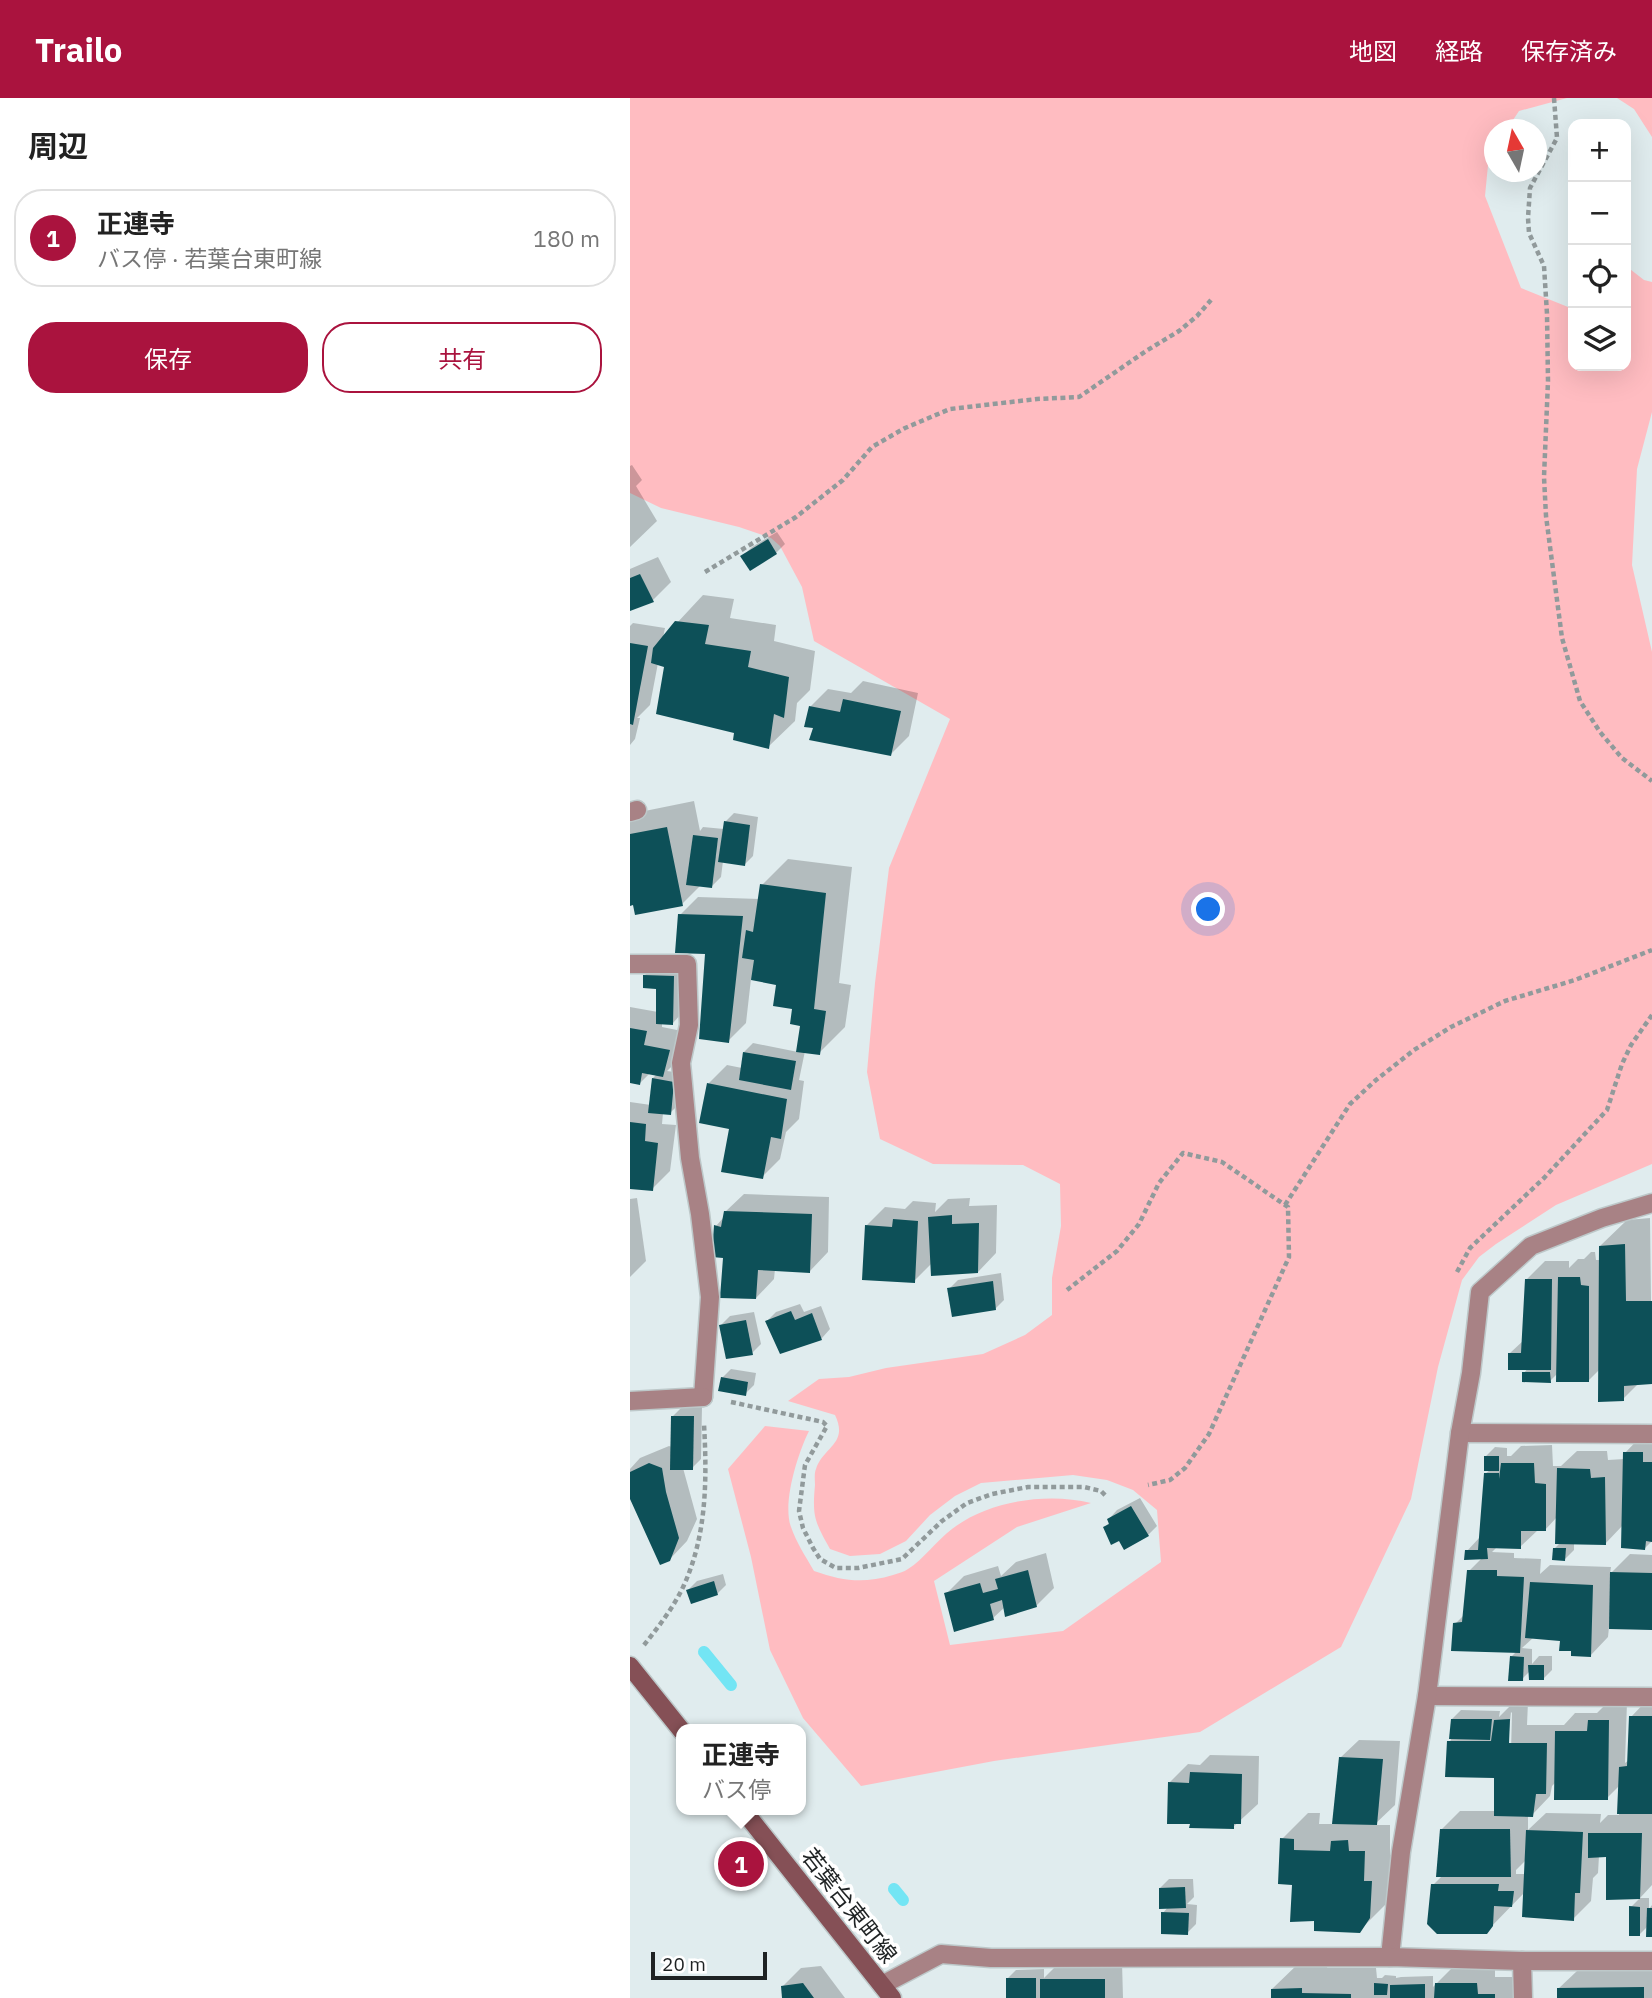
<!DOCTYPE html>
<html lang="ja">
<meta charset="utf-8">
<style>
:root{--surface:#fff;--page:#f6f6f6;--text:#222;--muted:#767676;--line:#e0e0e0;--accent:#aa133e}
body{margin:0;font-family:"IBM Plex Sans","Noto Sans JP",sans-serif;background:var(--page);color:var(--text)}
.controls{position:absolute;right:21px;top:21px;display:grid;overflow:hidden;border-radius:14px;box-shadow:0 7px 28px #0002}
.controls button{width:63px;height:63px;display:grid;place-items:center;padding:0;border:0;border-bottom:2px solid var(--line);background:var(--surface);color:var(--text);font:35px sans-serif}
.compass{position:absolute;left:854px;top:21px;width:63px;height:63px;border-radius:50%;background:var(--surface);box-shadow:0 7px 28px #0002;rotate:351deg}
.scale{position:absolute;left:21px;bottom:18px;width:116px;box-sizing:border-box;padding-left:7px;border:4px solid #1e2223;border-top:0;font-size:19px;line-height:24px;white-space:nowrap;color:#1e2223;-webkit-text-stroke:5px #fff;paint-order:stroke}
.you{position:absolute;left:579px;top:812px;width:24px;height:24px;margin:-18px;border:5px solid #fff;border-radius:50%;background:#1a73e8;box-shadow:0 0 0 10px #1a73e833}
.badge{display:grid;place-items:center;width:46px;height:46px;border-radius:50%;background:var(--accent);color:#fff;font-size:23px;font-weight:700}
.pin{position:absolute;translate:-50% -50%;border:4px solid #fff;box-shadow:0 2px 7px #0006}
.popup{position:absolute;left:46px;top:1626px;width:130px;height:91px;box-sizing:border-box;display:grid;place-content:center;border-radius:14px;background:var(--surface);filter:drop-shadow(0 2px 5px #0005);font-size:23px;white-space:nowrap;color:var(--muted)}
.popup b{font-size:26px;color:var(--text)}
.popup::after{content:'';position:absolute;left:50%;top:100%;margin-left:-14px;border:14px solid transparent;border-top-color:var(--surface)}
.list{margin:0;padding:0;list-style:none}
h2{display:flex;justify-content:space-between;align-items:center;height:91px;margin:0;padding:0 28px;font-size:30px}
h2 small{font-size:23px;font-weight:400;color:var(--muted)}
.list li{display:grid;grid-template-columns:46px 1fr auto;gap:21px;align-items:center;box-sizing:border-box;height:98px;margin:0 14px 14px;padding:0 14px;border:2px solid var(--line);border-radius:28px}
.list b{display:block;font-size:26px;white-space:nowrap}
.list p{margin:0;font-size:23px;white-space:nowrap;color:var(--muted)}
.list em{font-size:23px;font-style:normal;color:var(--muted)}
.actions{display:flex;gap:14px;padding:21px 28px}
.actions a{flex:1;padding:16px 0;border:2px solid var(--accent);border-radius:28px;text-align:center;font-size:24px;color:var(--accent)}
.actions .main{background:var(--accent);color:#fff}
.icon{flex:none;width:38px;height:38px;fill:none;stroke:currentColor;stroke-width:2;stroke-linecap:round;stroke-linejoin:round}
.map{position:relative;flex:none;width:1022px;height:1900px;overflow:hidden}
header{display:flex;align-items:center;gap:42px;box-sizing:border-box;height:98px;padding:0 35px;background:var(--accent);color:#fff}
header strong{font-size:33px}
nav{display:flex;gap:38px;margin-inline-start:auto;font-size:24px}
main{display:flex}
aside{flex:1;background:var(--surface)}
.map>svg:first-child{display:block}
.green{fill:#ffbcc1}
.shadow{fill:#0003;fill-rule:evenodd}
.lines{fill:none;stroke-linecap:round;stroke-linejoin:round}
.stream{stroke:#73e5f4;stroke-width:12}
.building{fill:#0d5058}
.service-casing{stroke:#bdc8c9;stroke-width:21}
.minor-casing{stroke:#bdc8c9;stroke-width:21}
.secondary-casing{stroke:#bdc8c9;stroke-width:21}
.path{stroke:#919a9b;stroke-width:4.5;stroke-dasharray:5 3.5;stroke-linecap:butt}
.service{stroke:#a88285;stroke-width:18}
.minor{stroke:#a88285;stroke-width:18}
.secondary{stroke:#855056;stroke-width:18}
.labels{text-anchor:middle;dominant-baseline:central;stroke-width:7;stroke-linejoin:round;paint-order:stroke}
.street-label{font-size:23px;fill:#1e2223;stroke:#fff}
</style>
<header>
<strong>Trailo</strong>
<nav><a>地図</a><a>経路</a><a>保存済み</a></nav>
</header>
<main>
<aside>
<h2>周辺<small></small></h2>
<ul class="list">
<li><span class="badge">1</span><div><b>正連寺</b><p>バス停 · 若葉台東町線</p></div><em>180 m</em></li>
</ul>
<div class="actions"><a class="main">保存</a><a>共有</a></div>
</aside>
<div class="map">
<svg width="1022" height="1900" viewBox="0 0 1022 1900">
<rect width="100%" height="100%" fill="#e0ecee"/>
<g class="green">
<path d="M0 0H937L889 13 877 31 864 32V49L859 57 855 98 891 190 943 211V268H996V168L1014 182 1022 184V314L1007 371 1002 467 1022 554V1066L926 1107 866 1146 849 1159 832 1182 808 1269 781 1401 711 1549 570 1634 364 1663 231 1688 173 1620 140 1552 121 1459 98 1371 135 1328 179 1333C168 1355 152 1405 161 1429 166 1444 176 1459 184 1473 213 1483 233 1486 263 1477 268 1475 274 1474 278 1471 294 1461 306 1443 322 1431 358 1403 417 1394 461 1405L387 1429 304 1483 320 1547 433 1533 531 1464 527 1412 503 1392 477 1382 443 1377 351 1385 325 1398 300 1417 276 1443 250 1456 220 1458 200 1451C185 1424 182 1419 185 1387 185 1383 184 1375 186 1371 193 1349 219 1346 205 1317L158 1303 189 1281 219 1279 256 1270 353 1256 395 1237 422 1217V1180L431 1128 430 1086 393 1067 303 1066 250 1041 237 974 245 885 259 770 320 621 184 543 172 489 150 448 141 440 109 429 31 410 0 395Z"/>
<polygon points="987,0 1022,0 1022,39 1004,11"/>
</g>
<g class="shadow">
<polygon points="2,367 12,382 6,388 27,423 0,449 0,368"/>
<polygon points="147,434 155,446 146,455 113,458 122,449"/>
<polygon points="28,459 41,484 23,502 0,511 0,471"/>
<polygon points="73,497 104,501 100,520 146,527 144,543 185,553 180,592 167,605 165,623 138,649 35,567 28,565 20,607 7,620 10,620 5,641 0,647 0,528 3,525 35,530 33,540"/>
<polygon points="233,583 288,595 279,638 261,656 185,628 180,609 198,591 221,595"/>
<polygon points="64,703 70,733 73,729 94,731 95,724 104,715 128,719 123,758 114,767 93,763 91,779 82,788 71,787 52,806 0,806 0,716"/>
<polygon points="158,761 222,769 209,885 221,887 215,929 189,955 175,953 169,982 174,983 169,1021 156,1034 150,1061 132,1079 101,1029 79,985 97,967 112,970 114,954 123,945 168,954 172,927 165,910 148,886 121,881 116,925 98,943 77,855 50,817 68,799 130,801 132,787"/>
<polygon points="24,868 52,869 51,916 43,925 32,925 32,929 57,934 51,959 37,973 52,975 49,1006 40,1015 33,1015 32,1026 46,1027 40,1073 22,1091 0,1089 0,1004 21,1007 23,980 27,976 20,975 9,986 0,984 0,909 28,914 28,889 15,877"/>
<polygon points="114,1096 199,1099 198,1154 180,1173 145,1171 144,1181 126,1200 94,1159 86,1128 94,1119 95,1114"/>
<polygon points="7,1100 16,1163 0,1179 0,1101"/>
<polygon points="340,1100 339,1108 367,1107 366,1155 348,1174 302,1165 284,1183 236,1128 255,1109 275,1111 283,1103 306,1105 305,1114 318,1101"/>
<polygon points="1020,1120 1022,1285 1009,1285 993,1301 970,1271 959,1282 928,1275 920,1283 894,1275 898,1270 880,1255 894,1242 897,1181 915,1163 939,1163 939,1170 948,1161 954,1161 961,1154 965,1154 966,1162 970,1162 970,1148 997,1122"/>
<polygon points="371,1175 374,1202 365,1211 319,1191 328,1182"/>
<polygon points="170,1206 174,1214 191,1208 200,1231 192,1240 151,1253 137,1223 146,1214"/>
<polygon points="124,1214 131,1246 122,1255 91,1227 100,1218"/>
<polygon points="101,1271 126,1275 124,1287 115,1296 92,1280"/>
<polygon points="72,1309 71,1361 62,1370 53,1370 67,1421 57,1443 39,1462 0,1396 0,1371 10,1360 39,1348 42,1349 42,1319 51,1310"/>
<polygon points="1013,1336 1022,1336 1022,1443 1015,1450 993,1427 975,1446 944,1445 944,1452 935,1461 924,1451 930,1445 927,1419 915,1432 908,1432 890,1449 868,1448 862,1454 884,1455 884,1460 911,1461 910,1476 920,1467 981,1469 980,1476 1000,1456 1022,1457 1022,1529 979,1529 978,1539 960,1558 943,1552 932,1542 904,1539 892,1550 902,1551 902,1566 909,1558 922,1558 922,1572 913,1581 900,1573 892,1581 881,1559 887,1553 825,1526 834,1517 839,1473 852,1460 837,1453 850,1439 855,1376 860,1372 856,1358 865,1349 877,1350 877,1358 881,1358 891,1348 922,1347 923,1368 931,1368 947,1353 977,1353 978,1362 994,1361 995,1355"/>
<polygon points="510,1400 527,1428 518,1437 494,1450 489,1441 475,1429 480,1424 479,1421 487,1412"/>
<polygon points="416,1455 424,1490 406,1508 375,1509 363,1520 316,1496 334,1478 368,1468 371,1478 386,1464"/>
<polygon points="93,1476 96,1487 87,1496 58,1492 67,1483"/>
<path d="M1019 1600H1022V1787L1010 1800 978 1757 969 1758 968 1775 963 1780 961 1803 943 1821 895 1794 856 1834 803 1787 813 1777 811 1732 830 1713H866V1678L819 1644 821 1642 822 1621 831 1612 870 1613 869 1619 884 1604H898L897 1627H934L945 1615H967L978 1604H997L995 1665 999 1662 1001 1619ZM881 1614 882 1615 881 1653H877ZM926 1684 977 1700 990 1687 989 1717H978L970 1725 971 1716 916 1715 898 1732V1717H902L920 1698 922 1688ZM896 1762V1776H886V1772Z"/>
<polygon points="729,1642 770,1643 765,1707 744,1727 760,1727 760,1757 768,1757 766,1792 756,1806 729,1833 686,1821 663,1785 652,1741 678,1715 690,1715 689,1726 704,1726 710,1660"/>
<polygon points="580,1657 629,1658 628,1706 603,1729 562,1724 540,1684 558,1666 570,1667"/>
<polygon points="539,1781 563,1781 564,1799 557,1806 567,1807 566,1826 557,1835 533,1815 538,1809 530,1790"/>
<polygon points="1010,1800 1019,1800 1019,1811 1022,1807 1022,1837 1018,1828 1010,1836 1001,1809"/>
<polygon points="430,1864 492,1864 493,1900 378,1900 378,1880 386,1872 414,1871 414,1880"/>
<polygon points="698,1864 697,1870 746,1870 747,1880 752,1880 755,1877 766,1878 766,1880 771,1879 803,1878 803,1889 825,1867 865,1868 865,1879 882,1879 883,1887 891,1888 890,1900 642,1900 642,1891 669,1865"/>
<polygon points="191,1868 215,1900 154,1900 152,1889 171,1870"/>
<polygon points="1022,1872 1022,1900 928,1900 928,1891 947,1873"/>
</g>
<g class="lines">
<g class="stream">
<polyline points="74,1554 101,1587"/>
<polyline points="264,1791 273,1802"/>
</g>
</g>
<g class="building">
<polygon points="138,441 147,456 120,473 110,458"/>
<polygon points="10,476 24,504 0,513 0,480"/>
<polygon points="45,523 79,527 75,546 121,553 118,569 159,579 154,620 144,616 139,651 103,642 104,635 26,616 34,569 21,565 23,550"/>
<polygon points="0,545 18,548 3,627 0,626"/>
<polygon points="213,601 271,613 261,658 179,642 183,630 174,629 179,608 210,614"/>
<polygon points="94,723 120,727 115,768 88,764"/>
<polygon points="37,729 53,808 5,817 3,807 0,808 0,736"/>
<polygon points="63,737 88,740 82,790 56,787"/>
<polygon points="130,786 196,795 184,911 196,913 190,957 166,954 170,928 160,926 162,911 143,908 146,887 121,882 124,862 112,860 116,832 123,834"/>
<polygon points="48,816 113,818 99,945 69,941 75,856 45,855"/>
<polygon points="13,877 44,878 43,927 26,926 26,891 13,890"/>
<polygon points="0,930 17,933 14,947 40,952 33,979 12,975 10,987 0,985"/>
<polygon points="113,954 166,963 161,992 109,982"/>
<polygon points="22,980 44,984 41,1017 18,1015"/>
<polygon points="77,985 157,1001 151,1041 141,1039 133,1081 91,1074 99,1031 69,1025"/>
<polygon points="0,1024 16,1026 15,1043 28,1045 23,1093 0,1091"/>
<polygon points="94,1113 182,1116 180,1175 128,1172 126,1201 90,1200 93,1160 82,1159 84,1127 91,1129"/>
<polygon points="322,1117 322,1126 349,1125 348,1175 301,1178 298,1119"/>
<polygon points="263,1121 288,1123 285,1185 232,1182 235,1127 262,1129"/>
<polygon points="995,1146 996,1203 1022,1203 1022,1286 994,1288 994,1303 968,1304 969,1148"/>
<polygon points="928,1179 950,1179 951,1187 959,1188 959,1284 926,1284"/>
<polygon points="895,1181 922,1181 921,1272 878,1272 878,1255 891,1255"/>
<polygon points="363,1183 366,1212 322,1219 317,1190"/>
<polygon points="161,1213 165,1222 182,1215 192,1242 150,1256 135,1223"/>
<polygon points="116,1222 123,1257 96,1261 89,1227"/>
<polygon points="892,1274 920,1274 921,1285 892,1284"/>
<polygon points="91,1279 118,1284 116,1298 88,1293"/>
<polygon points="41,1318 64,1318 63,1372 40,1372"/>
<polygon points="993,1354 1013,1354 1013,1364 1022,1364 1022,1444 1016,1443 1015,1452 991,1450"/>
<rect x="854" y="1358" width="15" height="15"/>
<polygon points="19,1365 32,1370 36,1394 49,1440 40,1463 30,1467 0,1401 0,1374"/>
<polygon points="871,1365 904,1365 905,1385 916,1386 916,1433 891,1433 891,1451 857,1450 858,1461 834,1462 835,1452 848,1452 854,1375 869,1375 869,1381"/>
<polygon points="927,1370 960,1371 961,1380 975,1379 976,1447 925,1446"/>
<polygon points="501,1408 519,1438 494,1452 489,1443 481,1447 473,1429 479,1426 477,1421"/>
<polygon points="923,1450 936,1450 935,1463 922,1462"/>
<polygon points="398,1472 407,1509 375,1519 372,1502 360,1506 364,1522 324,1534 314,1495 350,1485 353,1495 368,1491 365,1481"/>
<polygon points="837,1472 867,1472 867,1478 894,1479 890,1555 821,1553 823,1525 832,1524"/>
<polygon points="980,1474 1022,1475 1022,1532 979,1531"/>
<polygon points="84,1483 88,1497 61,1506 56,1492"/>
<polygon points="900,1484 963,1487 961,1559 941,1558 941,1553 929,1553 930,1543 895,1540"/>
<polygon points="880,1558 894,1559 893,1583 878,1583"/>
<polygon points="898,1567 914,1567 914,1582 899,1582"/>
<polygon points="999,1618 1022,1618 1022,1716 987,1716 989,1669 997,1668"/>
<polygon points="821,1621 862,1621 860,1642 819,1641"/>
<polygon points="880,1621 879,1645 917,1645 916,1696 906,1696 903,1719 864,1718 864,1680 815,1679 817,1643 861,1643 864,1622"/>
<polygon points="958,1622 979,1622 978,1702 924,1702 925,1633 957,1633"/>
<polygon points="709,1659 753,1661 747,1727 702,1726"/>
<polygon points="560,1674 612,1676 611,1726 604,1726 604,1731 559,1730 560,1726 537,1726 538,1684 559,1685"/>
<polygon points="810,1731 880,1731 881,1779 806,1779"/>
<polygon points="896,1732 953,1734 950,1795 945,1795 944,1823 892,1819"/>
<polygon points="958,1735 1012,1735 1010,1801 976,1802 976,1759 958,1760"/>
<polygon points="650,1740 664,1741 664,1752 700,1753 701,1743 718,1742 719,1753 735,1753 734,1783 742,1783 740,1820 730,1835 684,1833 684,1823 660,1824 662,1787 648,1786"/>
<polygon points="801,1786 869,1786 868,1793 884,1793 882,1809 864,1808 863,1828 857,1836 807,1836 797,1826"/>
<polygon points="555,1789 556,1810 529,1811 529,1790"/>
<polygon points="999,1808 1010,1809 1010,1838 999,1838"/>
<polygon points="1017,1810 1022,1810 1022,1839 1016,1839"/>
<polygon points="531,1814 559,1815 558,1837 531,1836"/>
<rect x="376" y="1880" width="30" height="20"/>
<rect x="410" y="1881" width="65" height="19"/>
<polygon points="173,1885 184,1900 152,1900 151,1888"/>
<polygon points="744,1885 758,1886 757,1897 744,1897"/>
<polygon points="805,1885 847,1885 848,1896 865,1896 865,1900 804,1900"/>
<polygon points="795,1886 795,1900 760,1900 760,1887"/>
<polygon points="1014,1889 1014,1900 927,1900 927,1890"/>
<polygon points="672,1890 672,1895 721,1896 721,1900 641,1900 641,1891"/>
</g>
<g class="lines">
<g class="service-casing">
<g id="service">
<polyline points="0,714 7,712"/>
<polyline points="0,866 57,866 59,927 51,965 60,1060 70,1116 80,1199 73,1299"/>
</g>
</g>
<g class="minor-casing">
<g id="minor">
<polyline points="0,1303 73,1299"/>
<polyline points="830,1335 1022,1336"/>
<polyline points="797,1598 1022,1599"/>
<polyline points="760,1859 771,1754 797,1598 830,1335 841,1275 850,1194 901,1148 972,1120 1022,1105"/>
<polyline points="892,1863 893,1900"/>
<polyline points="252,1887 311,1856 361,1860 760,1859 892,1863 1022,1863"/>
</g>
</g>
<g class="secondary-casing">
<g id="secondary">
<polyline points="0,1568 52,1633"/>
<polyline points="113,1712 262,1900"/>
</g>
</g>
<g class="path">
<polyline points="924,0 927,40 900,90 898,120 899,135 914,168 917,216 918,283 914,379 916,418 932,540 950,603 970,634 992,660 1022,683"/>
<polyline points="75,474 166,419 213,382 242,349 275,330 320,311 407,301 449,299 516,253 549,233 567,218 581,202"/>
<polyline points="655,1107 720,1006 746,982 784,952 821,929 875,903 945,882 1022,852"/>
<polyline points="827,1174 840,1150 914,1080 977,1012 992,966 1001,947 1022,917"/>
<polyline points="437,1192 487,1153 509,1126 529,1085 553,1055 592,1064 658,1109 659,1159 579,1336 555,1370 540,1382 518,1387"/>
<polyline points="101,1304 193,1324 197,1328 175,1367 169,1413 173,1430 183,1450 190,1461 206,1470 228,1470 272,1461 312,1423 337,1405 362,1396 398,1389 454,1389 471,1393 476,1398"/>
<path d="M14 1547C29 1528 44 1509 54 1487 77 1436 77 1381 74 1326"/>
</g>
<use href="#service" class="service"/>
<use href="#minor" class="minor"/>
<use href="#secondary" class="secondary"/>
</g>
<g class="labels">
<g class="street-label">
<text transform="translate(220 1807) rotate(52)">若葉台東町線</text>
</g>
</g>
</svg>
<div class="controls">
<button>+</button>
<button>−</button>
<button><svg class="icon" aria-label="locate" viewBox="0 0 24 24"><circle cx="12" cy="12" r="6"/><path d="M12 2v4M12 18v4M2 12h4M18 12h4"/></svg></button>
<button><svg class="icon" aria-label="layers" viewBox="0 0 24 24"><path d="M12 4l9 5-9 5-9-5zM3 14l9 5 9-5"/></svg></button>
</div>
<svg class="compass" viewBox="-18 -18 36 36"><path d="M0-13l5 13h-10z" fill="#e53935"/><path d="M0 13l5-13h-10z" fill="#767676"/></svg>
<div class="scale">20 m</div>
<div class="you"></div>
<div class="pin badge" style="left:111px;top:1766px">1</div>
<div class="popup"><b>正連寺</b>バス停</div>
</div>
</main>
